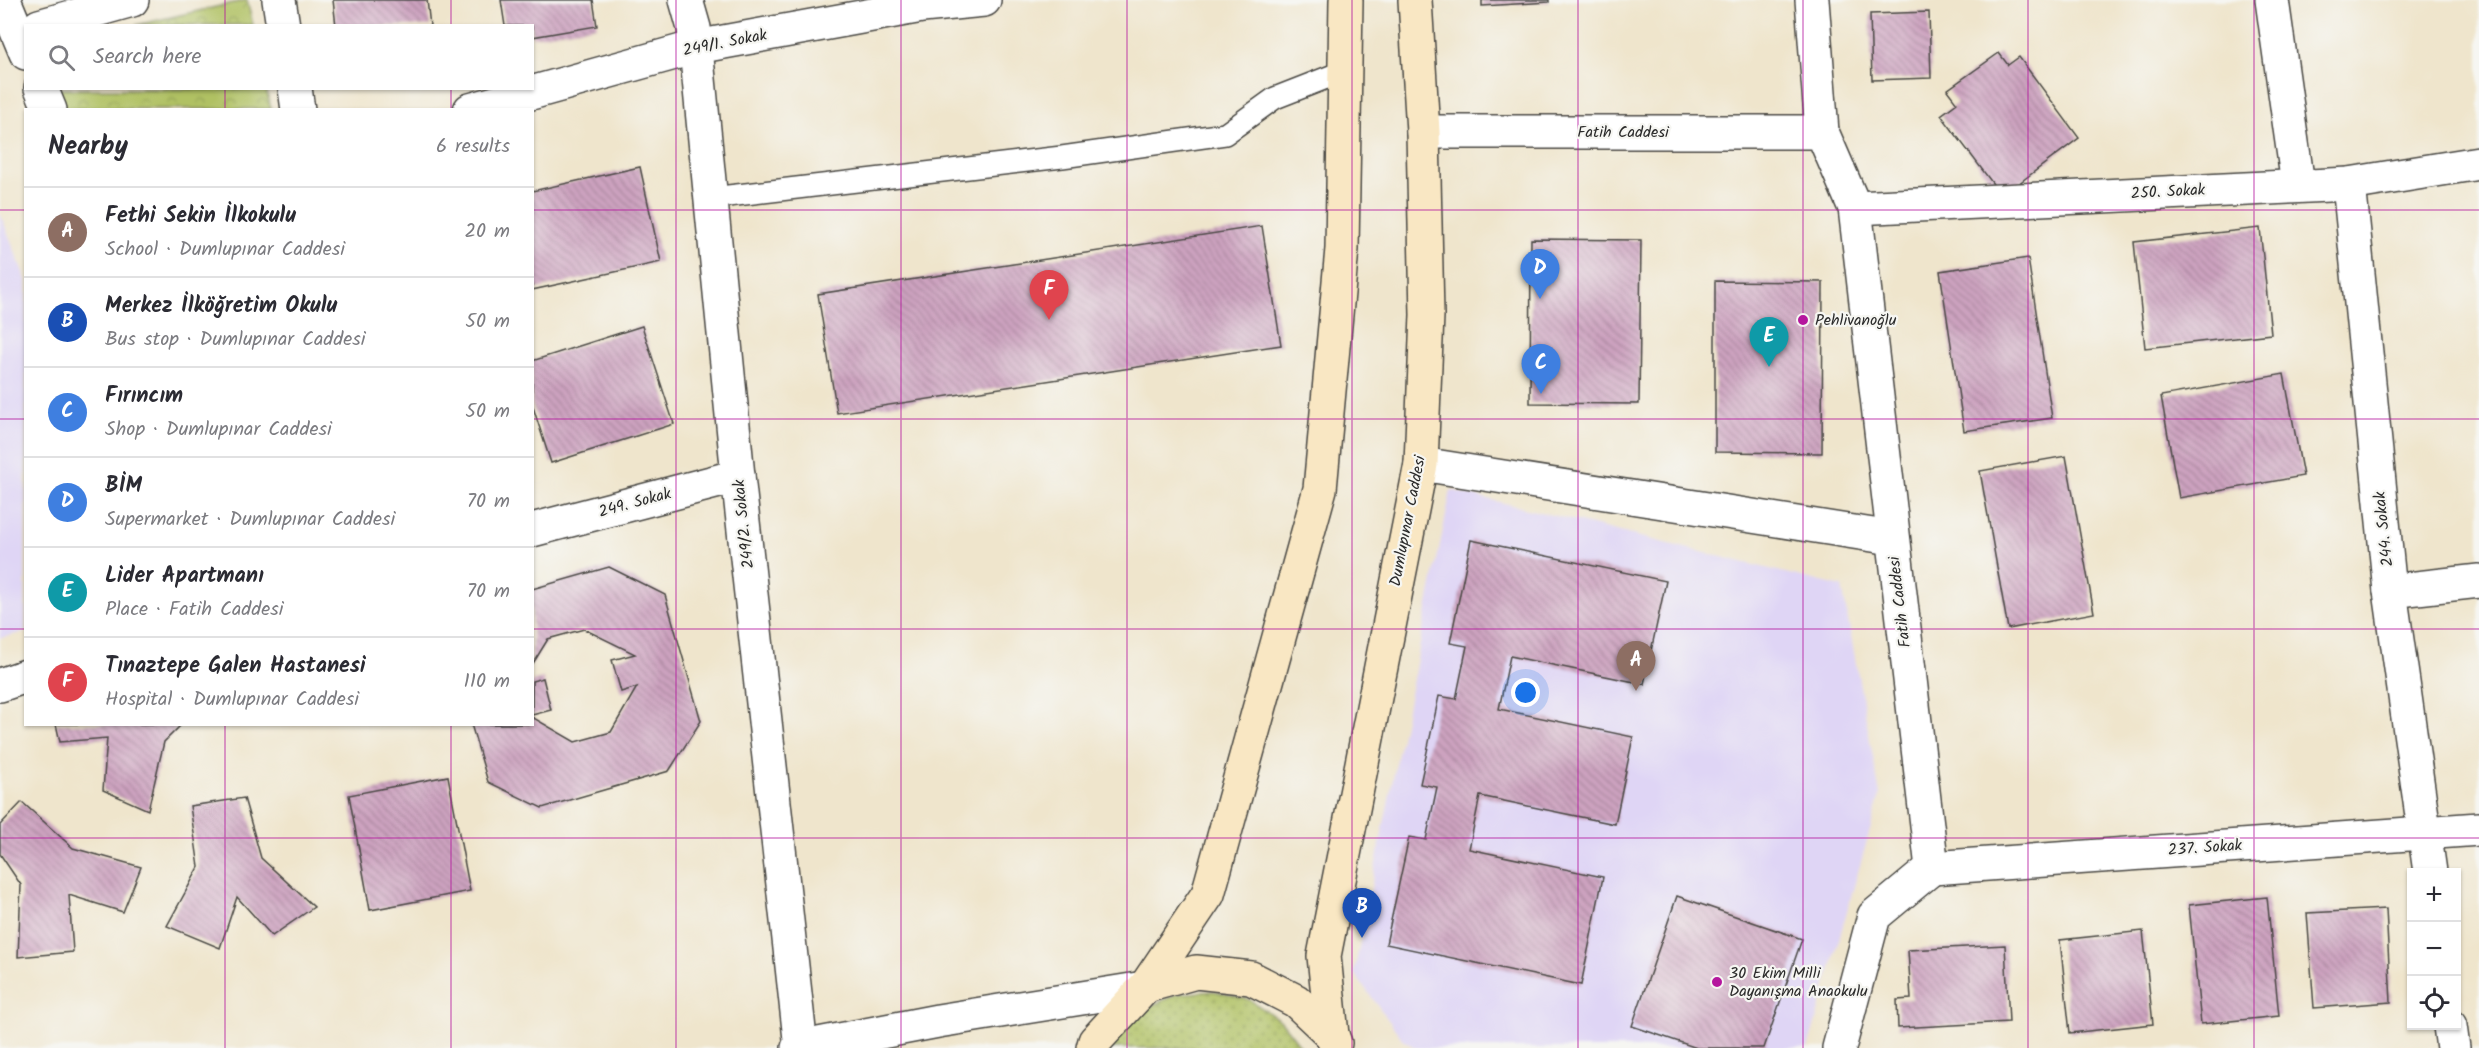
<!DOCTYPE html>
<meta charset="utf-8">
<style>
:root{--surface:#fff;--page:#f7f7f7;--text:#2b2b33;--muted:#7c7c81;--line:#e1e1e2;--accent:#0f766e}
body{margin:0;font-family:Kalam,sans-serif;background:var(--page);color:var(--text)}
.controls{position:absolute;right:18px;bottom:18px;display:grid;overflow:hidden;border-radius:0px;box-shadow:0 2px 4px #0004}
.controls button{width:54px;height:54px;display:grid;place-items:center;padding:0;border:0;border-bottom:2px solid var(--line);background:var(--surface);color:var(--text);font:30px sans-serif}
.you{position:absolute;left:1526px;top:693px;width:21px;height:21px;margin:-15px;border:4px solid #fff;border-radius:50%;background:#1a73e8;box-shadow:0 0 0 9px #1a73e833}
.badge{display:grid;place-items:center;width:39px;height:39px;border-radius:50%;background:var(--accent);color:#fff;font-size:20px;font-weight:700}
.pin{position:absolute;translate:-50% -50px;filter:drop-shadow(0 2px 3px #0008)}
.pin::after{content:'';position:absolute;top:32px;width:21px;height:18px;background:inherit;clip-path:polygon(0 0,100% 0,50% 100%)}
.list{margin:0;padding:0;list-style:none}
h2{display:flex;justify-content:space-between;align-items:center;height:78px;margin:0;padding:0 24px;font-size:26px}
h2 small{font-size:20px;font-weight:400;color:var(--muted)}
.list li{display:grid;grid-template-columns:39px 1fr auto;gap:18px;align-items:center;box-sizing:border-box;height:90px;padding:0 24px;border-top:2px solid var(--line)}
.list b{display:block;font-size:22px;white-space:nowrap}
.list p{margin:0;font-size:20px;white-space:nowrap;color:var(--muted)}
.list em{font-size:20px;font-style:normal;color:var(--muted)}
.icon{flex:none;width:33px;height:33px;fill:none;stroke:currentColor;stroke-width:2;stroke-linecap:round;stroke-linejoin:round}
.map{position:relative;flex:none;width:2479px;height:1048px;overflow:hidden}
.search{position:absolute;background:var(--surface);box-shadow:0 2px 4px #0004;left:24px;top:24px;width:510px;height:66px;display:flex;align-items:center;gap:15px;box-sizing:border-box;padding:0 21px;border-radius:0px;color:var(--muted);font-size:22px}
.panel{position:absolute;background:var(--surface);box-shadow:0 2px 4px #0004;left:24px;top:108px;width:510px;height:618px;border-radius:0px}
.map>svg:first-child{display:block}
.built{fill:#dfd5f5}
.grass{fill:url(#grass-dots);stroke:#6e7648;stroke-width:1.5}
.park{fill:url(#park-crowns);stroke:#6e7648;stroke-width:1.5}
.building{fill:url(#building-back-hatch)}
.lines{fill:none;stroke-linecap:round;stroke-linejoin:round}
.lane-casing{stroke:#484743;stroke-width:24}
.street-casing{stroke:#484743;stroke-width:36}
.secondary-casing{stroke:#484743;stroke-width:36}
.lane{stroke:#fff;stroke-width:21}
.street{stroke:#fff;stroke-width:33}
.secondary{stroke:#f9e7c3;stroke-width:33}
.grid{fill:none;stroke:#b5179e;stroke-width:1.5;stroke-opacity:0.55}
.poi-dot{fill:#b5179e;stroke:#f6f6f2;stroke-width:2}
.labels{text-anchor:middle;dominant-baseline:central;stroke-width:4.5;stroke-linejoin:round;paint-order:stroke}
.street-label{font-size:16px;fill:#2b2b2b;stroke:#f6f6f2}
.poi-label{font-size:16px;fill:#2b2b2b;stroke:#f6f6f2;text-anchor:start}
</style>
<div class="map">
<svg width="2479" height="1048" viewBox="0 0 2479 1048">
<defs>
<pattern id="grass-dots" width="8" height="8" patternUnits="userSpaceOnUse" patternTransform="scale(1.5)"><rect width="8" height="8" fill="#b0c164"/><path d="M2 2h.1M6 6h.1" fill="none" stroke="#8f9d53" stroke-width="1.8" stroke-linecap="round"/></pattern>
<pattern id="park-crowns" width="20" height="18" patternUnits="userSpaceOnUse" patternTransform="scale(1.5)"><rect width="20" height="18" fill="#b0c164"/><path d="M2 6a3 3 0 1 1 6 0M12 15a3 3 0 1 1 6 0" fill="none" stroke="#8f9d53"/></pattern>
<pattern id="building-back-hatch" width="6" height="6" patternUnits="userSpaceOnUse" patternTransform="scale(1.5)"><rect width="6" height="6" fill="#cda3c0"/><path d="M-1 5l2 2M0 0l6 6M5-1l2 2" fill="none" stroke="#a7859c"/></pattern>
</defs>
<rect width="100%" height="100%" fill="#f6f6f2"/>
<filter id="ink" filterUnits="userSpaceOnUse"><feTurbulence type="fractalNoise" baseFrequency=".0167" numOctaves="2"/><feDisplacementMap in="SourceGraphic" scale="12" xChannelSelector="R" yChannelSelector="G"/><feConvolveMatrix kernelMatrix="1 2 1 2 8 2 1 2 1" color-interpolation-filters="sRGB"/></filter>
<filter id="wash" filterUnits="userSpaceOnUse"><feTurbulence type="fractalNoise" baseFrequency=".008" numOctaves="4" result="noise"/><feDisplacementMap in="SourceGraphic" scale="24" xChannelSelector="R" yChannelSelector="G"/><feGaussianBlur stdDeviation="1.35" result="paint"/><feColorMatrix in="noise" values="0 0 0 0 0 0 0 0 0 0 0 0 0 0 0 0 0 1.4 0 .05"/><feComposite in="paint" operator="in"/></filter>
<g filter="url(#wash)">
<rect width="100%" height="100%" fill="#efe5cc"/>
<g class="built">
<polygon points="0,213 26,280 25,632 0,638"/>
<polygon points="1451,490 1842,587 1880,795 1808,1048 1416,1048 1403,1040 1354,973"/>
</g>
<polygon class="grass" points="1214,991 1250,1000 1281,1021 1302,1048 1110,1048 1142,1010 1177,994"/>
<g class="park">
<polygon points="247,0 253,25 136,25"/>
<polygon points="43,89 266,89 271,109 53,109"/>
</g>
<g id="blocks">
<g class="building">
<polygon points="333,0 427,0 430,26 336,26"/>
<polygon points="501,0 593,0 597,26 532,37 532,26 505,26"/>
<polygon points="1482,0 1549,0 1549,2 1482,6"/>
<polygon points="1929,12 1931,78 1872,80 1870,14"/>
<polygon points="1999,53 2008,65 2019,57 2079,138 2002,196 1941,115 1957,103 1947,90"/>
<polygon points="640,167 661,262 532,290 532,191"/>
<polygon points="1262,226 1281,345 837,413 818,294"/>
<polygon points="2260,228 2271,334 2145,348 2134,242"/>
<polygon points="1531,239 1641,240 1639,404 1530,403"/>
<polygon points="2028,258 2052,418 1964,431 1940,271"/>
<polygon points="1715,281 1823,282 1822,453 1715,452"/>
<polygon points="642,326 674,424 551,463 532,404 532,361"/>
<polygon points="2284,374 2303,476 2179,498 2161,396"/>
<polygon points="2066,456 2094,613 2008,629 1980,471"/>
<polygon points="1471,540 1666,581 1644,684 1510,656 1499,709 1633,737 1615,824 1480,796 1469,849 1603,877 1581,985 1386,944 1409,837 1426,840 1437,787 1420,784 1439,696 1456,699 1467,646 1450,643"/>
<polygon points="609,567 665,595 701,721 669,771 542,808 488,782 471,724 532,724 532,717 575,742 611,732 637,687 621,692 612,660 635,654 584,629 548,639 532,665 532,589"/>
<polygon points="543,678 551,710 532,715 532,681"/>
<polygon points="56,724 182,724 164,742 148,810 103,790 107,738 60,742"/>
<polygon points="448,776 470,891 370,910 349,795"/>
<polygon points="244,798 261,858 314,907 272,936 237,897 220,948 167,926 199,867 190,806"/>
<polygon points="22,802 73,848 141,867 123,912 69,895 73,952 18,957 21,885 0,854 0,825"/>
<polygon points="1677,896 1802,939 1764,1048 1697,1048 1632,1026"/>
<polygon points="2267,897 2279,1016 2201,1024 2189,905"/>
<polygon points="2386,909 2391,1002 2314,1008 2307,913"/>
<polygon points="2143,931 2153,1024 2070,1033 2060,940"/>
<polygon points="2005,945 2009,1022 1898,1028 1897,1000 1911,999 1908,950"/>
</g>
</g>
</g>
<g filter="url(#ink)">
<use href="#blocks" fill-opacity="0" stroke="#484743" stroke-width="1.5"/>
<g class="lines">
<g class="lane-casing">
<polyline id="lane" points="711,198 1062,157 1225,134 1275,98 1344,71"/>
</g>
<g class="street-casing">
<g id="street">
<polyline points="4,0 26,53"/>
<polyline points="279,0 283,26"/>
<polyline points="686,0 694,28 738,476 801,1048"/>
<polyline points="1812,0 1822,132"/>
<polyline points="2272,0 2298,185"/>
<polyline points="39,26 132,0"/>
<polyline points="41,88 50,110"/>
<polyline points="295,88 298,110"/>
<polyline points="470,110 696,47 922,6 984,0"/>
<polyline points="1423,132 1822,132 1855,208 1932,868 1874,916 1839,1048"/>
<polyline points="2349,184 2390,591 2430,872"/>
<polyline points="1855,208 2349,184 2479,163"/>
<polyline points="1421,464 1892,538"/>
<polyline points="532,530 738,476"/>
<polyline points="2390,591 2479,581"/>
<polyline points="0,685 26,676"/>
<polyline points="1932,868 2479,829"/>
<polyline points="2450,1026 2453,1048"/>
<polyline points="798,1048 938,1021 1144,988"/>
</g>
</g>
<g class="secondary-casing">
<g id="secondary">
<polyline points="1146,986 1196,972 1251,978 1296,1001 1332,1035 1335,1043"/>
<polyline points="1332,1035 1324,956 1421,464 1427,315 1423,132 1415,0"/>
<polyline points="1093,1048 1095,1041 1146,986 1208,894 1320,489 1342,249 1346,0"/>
</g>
</g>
<use href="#lane" class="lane"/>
<use href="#street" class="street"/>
<use href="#secondary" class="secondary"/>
</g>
</g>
<path class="grid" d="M225 0V26M451 0V26M676 0V1048M901 0V1048M1127 0V1048M1352 0V1048M1578 0V1048M1803 0V1048M2028 0V1048M2254 0V1048M225 88V110M451 88V110M0 210H26M532 210H2479M0 419H26M532 419H2479M0 629H26M532 629H2479M225 724V1048M451 724V1048M0 838H2479"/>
<g class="poi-dot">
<circle cx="1803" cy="320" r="6"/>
<circle cx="1717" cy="982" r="6"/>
</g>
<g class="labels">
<g class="street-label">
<text transform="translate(725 43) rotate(-11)">249/1. Sokak</text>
<text x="1623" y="132">Fatih Caddesi</text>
<text transform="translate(2168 192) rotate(-3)">250. Sokak</text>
<text transform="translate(635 503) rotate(-15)">249. Sokak</text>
<text transform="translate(1408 521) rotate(-79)">Dumlupınar Caddesi</text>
<text transform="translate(744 524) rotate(-96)">249/2. Sokak</text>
<text transform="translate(2384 529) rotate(-96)">244. Sokak</text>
<text transform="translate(1900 602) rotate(-97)">Fatih Caddesi</text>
<text transform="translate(2205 848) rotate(-4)">237. Sokak</text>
</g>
<g class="poi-label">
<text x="1815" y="320">Pehlivanoğlu</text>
<text x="1729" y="973">30 Ekim Milli<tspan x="1729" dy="18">Dayanışma Anaokulu</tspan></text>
</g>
</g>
</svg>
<div class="controls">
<button>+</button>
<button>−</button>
<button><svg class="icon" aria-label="locate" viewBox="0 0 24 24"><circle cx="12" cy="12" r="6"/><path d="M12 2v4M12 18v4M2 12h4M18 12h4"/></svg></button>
</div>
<div class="you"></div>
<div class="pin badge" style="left:1636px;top:691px;background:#8d6e63">A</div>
<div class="pin badge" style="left:1362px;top:938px;background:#1a4fb4">B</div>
<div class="pin badge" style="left:1541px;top:394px;background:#3f7fe0">C</div>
<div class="pin badge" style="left:1540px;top:299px;background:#3f7fe0">D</div>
<div class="pin badge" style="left:1769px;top:367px;background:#0f9aa8">E</div>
<div class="pin badge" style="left:1049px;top:320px;background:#e0444e">F</div>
<div class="search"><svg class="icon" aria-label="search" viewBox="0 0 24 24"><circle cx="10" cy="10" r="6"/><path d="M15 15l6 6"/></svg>Search here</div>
<section class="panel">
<h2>Nearby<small>6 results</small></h2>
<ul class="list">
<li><span class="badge" style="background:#8d6e63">A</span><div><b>Fethi Sekin İlkokulu</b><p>School · Dumlupınar Caddesi</p></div><em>20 m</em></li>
<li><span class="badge" style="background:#1a4fb4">B</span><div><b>Merkez İlköğretim Okulu</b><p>Bus stop · Dumlupınar Caddesi</p></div><em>50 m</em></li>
<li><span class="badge" style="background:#3f7fe0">C</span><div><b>Fırıncım</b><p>Shop · Dumlupınar Caddesi</p></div><em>50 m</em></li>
<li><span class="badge" style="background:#3f7fe0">D</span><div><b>BİM</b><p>Supermarket · Dumlupınar Caddesi</p></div><em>70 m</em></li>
<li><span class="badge" style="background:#0f9aa8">E</span><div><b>Lider Apartmanı</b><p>Place · Fatih Caddesi</p></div><em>70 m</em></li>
<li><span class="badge" style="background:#e0444e">F</span><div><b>Tınaztepe Galen Hastanesi</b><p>Hospital · Dumlupınar Caddesi</p></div><em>110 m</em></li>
</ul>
</section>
</div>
